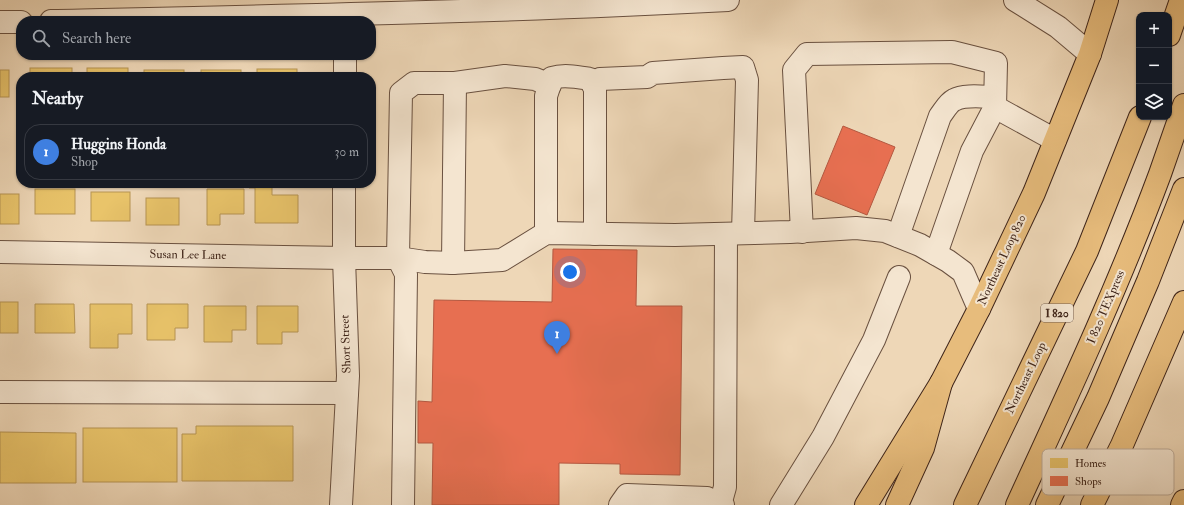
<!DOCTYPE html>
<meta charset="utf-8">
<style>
:root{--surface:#171b24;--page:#242831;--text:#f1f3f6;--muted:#9ea1a6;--line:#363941;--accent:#1a73e8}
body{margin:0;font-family:"IM FELL Double Pica",serif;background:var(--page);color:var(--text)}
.controls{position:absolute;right:12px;top:12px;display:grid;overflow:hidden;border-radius:8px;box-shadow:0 1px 3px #0004}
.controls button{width:36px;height:36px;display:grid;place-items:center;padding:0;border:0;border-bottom:1px solid var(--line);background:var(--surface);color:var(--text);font:20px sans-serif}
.you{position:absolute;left:570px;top:272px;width:14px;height:14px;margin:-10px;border:3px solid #fff;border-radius:50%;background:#1a73e8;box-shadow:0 0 0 6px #1a73e833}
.badge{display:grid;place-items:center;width:26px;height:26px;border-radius:50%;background:var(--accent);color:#fff;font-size:13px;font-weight:700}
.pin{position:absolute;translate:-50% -33px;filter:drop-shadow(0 1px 2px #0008)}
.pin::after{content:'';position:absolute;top:21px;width:14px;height:12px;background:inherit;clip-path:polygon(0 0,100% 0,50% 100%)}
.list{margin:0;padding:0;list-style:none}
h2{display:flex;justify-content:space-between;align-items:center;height:52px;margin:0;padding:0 16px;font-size:17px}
h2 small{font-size:13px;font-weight:400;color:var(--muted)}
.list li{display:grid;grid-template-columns:26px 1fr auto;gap:12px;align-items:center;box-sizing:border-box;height:56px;margin:0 8px 8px;padding:0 8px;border:1px solid var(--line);border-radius:16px}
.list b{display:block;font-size:15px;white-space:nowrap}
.list p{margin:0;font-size:13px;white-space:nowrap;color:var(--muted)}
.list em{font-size:13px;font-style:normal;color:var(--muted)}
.icon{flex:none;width:22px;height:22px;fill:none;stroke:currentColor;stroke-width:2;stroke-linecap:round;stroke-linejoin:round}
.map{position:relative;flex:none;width:1184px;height:505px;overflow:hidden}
.search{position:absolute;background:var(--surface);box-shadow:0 1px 3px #0004;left:16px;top:16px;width:360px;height:44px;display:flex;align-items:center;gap:10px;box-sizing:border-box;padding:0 14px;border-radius:16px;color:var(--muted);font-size:15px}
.panel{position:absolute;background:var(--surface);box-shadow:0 1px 3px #0004;left:16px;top:72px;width:360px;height:116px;border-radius:16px}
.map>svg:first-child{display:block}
.homes{fill:#e9c46a;stroke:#b69452}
.shops{fill:#e76f51;stroke:#b45840}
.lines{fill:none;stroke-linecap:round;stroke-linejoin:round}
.minor-casing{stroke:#6a5140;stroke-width:24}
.major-casing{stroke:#3e2419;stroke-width:24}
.highway-casing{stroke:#3e2419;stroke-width:24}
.minor{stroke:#f4e5d0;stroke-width:22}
.major{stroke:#e7bc7c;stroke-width:22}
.highway{stroke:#e7bc7c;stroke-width:22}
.labels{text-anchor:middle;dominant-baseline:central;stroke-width:4;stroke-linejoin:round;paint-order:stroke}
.shield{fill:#f4e5d0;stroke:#755e50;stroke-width:1}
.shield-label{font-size:11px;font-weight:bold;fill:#3e2419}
.street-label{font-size:12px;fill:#3e2419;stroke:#f4e5d0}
.key{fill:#f4e5d0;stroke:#bdab99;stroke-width:1}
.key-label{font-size:11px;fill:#3e2419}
</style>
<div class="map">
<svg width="1184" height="505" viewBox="0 0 1184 505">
<rect width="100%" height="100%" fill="#eed7b7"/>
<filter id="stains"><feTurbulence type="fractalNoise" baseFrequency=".005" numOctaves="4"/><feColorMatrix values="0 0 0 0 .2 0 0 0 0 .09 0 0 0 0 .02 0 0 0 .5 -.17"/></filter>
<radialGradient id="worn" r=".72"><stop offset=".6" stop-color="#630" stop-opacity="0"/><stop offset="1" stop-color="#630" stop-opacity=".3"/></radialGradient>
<g class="homes">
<rect x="30" y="68" width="42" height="9"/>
<rect x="87" y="68" width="41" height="9"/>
<rect x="257" y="69" width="40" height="8"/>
<rect x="0" y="70" width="9" height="27"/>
<rect x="144" y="70" width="40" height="7"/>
<rect x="201" y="70" width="40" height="7"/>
<polygon points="249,183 272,183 272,195 298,195 298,223 255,223 255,188 249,188"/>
<rect x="35" y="189" width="40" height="25"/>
<polygon points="207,189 244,189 244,214 220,214 220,225 207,225"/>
<rect x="91" y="192" width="39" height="29"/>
<rect x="0" y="194" width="19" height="30"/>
<rect x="146" y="198" width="33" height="27"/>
<rect x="0" y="302" width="18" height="31"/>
<polygon points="35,304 74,304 75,333 35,333"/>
<polygon points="90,304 132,304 132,334 118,334 118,348 90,348"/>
<polygon points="147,304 188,304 188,328 175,328 175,340 147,340"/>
<polygon points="204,306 246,306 246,330 232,330 232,342 204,342"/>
<polygon points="257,306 298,306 298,332 282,332 282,344 257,344"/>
<polygon points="196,426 293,426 293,481 182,481 182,434 196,434"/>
<rect x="83" y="428" width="94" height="54"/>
<polygon points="0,432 76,433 76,483 0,483"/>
</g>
<g class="shops">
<polygon points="843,126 895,147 867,215 815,194"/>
<polygon points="553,249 637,250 636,306 682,306 680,475 620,474 620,464 559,463 559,505 432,505 433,443 418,443 418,401 432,402 434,300 552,302"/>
</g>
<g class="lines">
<g class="minor-casing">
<g id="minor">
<polyline points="1015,0 1058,27 1090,54"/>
<path d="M51 21C277 16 502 12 728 0"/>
<polyline points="0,22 21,22"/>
<polyline points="345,77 345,55"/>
<polyline points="455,83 505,76 535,79 550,85"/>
<polyline points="592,83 600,79 647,77 653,73 723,68 743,67 747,80 743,233"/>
<polyline points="802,232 794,70 807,54 952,52 996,63 995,107 1055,140"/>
<path d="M546 233V96L552 78C564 74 578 77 590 79L595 89V234"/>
<path d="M898 236 940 116C944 111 948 103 954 100 965 94 984 97 995 97"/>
<polyline points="0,252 344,258 398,258 425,262 453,263 502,260 546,233 675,235 790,232 856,228 885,231 920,245 948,261 963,272 979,309"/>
<polyline points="936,254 972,151 995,107"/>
<polyline points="0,392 347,393"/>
<polyline points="341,505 348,376 344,258 344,183"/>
<polyline points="403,505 406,274 398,258 401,93 414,83 455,83 453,263"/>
<polyline points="620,505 627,495 707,498 723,505"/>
<polyline points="720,505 725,487 726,234"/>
<polyline points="781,505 823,437 874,340 899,277"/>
</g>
</g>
<g class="major-casing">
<g id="major">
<polyline points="866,505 941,383 979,309 1034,193 1090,54 1107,0"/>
<polyline points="1182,505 1184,501"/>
</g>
</g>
<g class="highway-casing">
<g id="highway">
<polyline points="1169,35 1181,0"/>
<polyline points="897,505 923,448 941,383"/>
<polyline points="965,505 1087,251 1140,117"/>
<path d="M1017 505C1067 396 1118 287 1160 174 1168 151 1176 128 1184 105"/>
<polyline points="1047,505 1098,398 1148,281 1184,189"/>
<polyline points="1092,505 1122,445 1184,302"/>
</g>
</g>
<use href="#minor" class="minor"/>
<use href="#major" class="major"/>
<use href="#highway" class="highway"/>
</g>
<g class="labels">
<rect class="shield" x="1041" y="304" width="32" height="18" rx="3"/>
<g class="shield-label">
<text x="1057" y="313">I 820</text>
</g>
<g class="street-label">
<text transform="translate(188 255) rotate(1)">Susan Lee Lane</text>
<text transform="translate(1002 260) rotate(-65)">Northeast Loop 820</text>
<text transform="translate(1106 307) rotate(-67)">I 820 TEXpress</text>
<text transform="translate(346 344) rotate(-92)">Short Street</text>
<text transform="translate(1026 378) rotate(-64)">Northeast Loop</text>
</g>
</g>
<rect x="1042" y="449" width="132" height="46" rx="6" class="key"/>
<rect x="1050" y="458" width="18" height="10" fill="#e9c46a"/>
<rect x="1050" y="476" width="18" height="10" fill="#e76f51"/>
<g class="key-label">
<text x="1075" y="467">Homes</text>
<text x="1075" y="485">Shops</text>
</g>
<rect width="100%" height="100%" filter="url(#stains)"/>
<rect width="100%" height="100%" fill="url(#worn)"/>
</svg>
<div class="controls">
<button>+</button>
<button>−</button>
<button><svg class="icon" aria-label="layers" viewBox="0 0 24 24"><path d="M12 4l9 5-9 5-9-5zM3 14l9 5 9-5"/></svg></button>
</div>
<div class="you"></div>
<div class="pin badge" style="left:557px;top:354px;background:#3f7fe0">1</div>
<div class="search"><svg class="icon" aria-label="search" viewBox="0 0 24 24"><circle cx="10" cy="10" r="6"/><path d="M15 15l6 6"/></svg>Search here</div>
<section class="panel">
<h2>Nearby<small></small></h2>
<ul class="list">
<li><span class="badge" style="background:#3f7fe0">1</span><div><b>Huggins Honda</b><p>Shop</p></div><em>30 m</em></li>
</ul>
</section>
</div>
